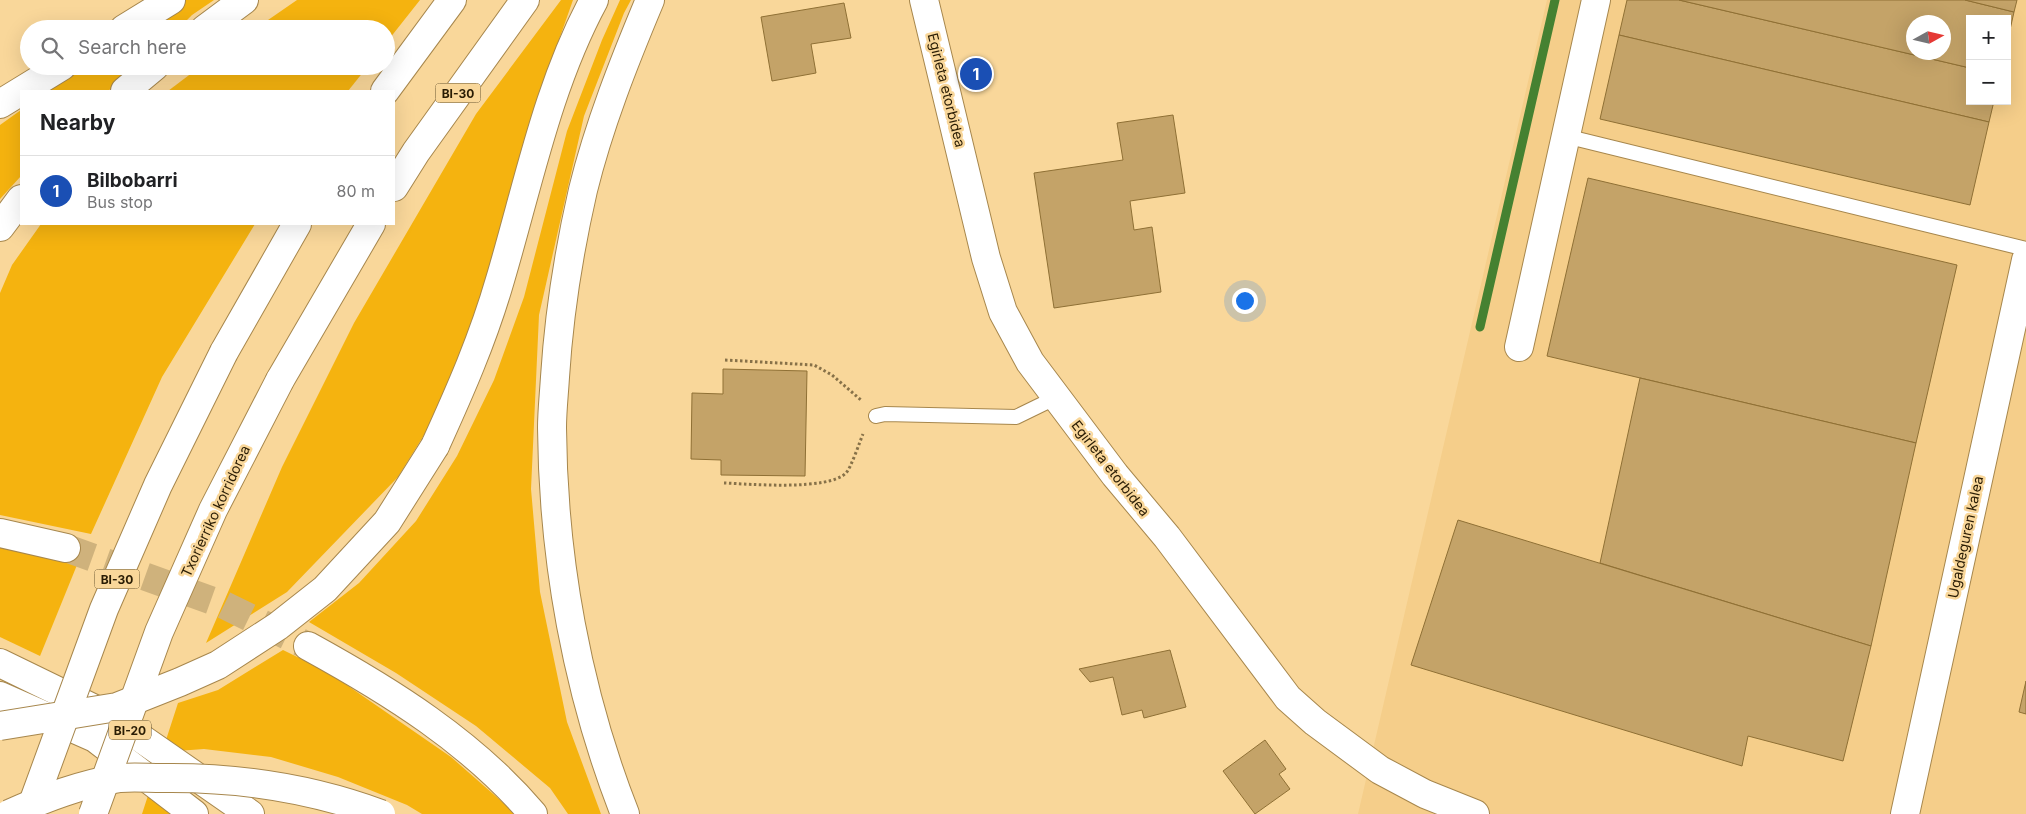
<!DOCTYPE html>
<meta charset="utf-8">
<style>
:root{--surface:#fff;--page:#f6f6f6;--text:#202124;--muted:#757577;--line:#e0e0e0;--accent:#0f766e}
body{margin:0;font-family:Inter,sans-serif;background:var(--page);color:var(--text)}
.controls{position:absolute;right:15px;top:15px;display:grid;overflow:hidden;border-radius:0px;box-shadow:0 5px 20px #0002}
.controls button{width:45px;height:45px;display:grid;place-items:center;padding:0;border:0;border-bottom:1px solid var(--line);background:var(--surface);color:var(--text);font:25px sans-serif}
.compass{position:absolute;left:1906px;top:15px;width:45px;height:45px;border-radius:50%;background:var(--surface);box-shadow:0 5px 20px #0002;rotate:82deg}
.you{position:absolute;left:1244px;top:300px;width:18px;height:18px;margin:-12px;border:4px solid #fff;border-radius:50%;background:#1a73e8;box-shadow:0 0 0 8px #1a73e833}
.badge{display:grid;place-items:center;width:32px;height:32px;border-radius:50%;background:var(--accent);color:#fff;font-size:16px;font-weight:700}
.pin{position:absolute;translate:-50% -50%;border:2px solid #fff;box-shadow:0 1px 5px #0006}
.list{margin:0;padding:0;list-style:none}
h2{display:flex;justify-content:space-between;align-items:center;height:65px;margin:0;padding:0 20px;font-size:21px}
h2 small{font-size:16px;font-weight:400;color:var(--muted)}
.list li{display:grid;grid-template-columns:32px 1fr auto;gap:15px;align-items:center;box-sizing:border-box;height:70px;padding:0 20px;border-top:1px solid var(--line)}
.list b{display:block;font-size:19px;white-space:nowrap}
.list p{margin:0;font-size:16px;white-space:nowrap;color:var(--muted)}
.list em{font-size:16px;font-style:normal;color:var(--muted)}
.icon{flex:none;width:28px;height:28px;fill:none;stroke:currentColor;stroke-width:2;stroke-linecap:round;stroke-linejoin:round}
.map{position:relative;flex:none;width:2026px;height:814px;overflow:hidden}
.search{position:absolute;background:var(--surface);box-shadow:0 5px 20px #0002;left:20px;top:20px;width:375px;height:55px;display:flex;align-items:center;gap:12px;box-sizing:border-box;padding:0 18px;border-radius:28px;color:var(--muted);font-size:19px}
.panel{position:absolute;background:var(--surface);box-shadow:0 5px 20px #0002;left:20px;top:90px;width:375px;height:135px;border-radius:0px}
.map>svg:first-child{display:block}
.built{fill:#f5ce8a;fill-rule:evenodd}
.green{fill:#f5b30f}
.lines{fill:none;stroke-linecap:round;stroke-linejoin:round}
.stream{stroke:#458131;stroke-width:9}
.building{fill:#c4a368;stroke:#8f7035;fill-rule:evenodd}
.highway-tunnel{stroke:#cfb27c;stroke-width:28;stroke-dasharray:28 14;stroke-linecap:butt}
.lane-casing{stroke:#a7874d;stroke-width:16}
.street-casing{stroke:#a7874d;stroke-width:30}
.secondary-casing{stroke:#a7874d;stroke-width:30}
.highway-casing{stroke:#a7874d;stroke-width:30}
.path{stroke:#877148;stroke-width:3;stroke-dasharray:2.5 2.5;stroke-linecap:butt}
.lane{stroke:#fff;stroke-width:14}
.street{stroke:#fff;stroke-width:28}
.secondary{stroke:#fff;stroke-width:28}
.highway{stroke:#fff;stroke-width:28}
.highway-bridge-casing{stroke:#a7874d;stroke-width:30;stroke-linecap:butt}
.highway-bridge{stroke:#fff;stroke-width:28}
.labels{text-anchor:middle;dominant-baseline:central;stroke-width:5;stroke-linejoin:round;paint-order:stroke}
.shield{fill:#f9d79a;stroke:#675431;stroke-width:1}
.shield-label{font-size:12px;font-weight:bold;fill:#291c04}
.street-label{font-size:14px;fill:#291c04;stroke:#f9d79a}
</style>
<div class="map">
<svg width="2026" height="814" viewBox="0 0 2026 814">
<rect width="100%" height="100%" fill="#f9d79a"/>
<path class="built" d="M1547 0H2026V814H1358ZM1970 19H2007V101H1970ZM1914 22H1944V52H1914Z"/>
<g class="green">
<polygon points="174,0 214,0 192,15 178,29 134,29"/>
<polygon points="297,0 420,0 386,43 386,29 255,29"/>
<polygon points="561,0 573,0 542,88 470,333 429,427 398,477 287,592 206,643 282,467 354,323 476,114"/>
<polygon points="620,0 631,0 624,13 584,116 539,315 531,489 540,592 567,722 601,814 568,814 550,788 476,726 396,673 309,622 359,583 416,521 457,456 494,380 524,297 567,131 602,40"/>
<polygon points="83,66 137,66 108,91 48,91"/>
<polygon points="201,66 368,66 348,91 168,91"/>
<polygon points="21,110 21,176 0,199 0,125"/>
<polygon points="41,224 255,224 162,377 91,534 0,515 0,293 12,265"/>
<polygon points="0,545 77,565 40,656 0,637"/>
<polygon points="283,650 328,672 451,757 516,814 422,814 407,805 338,777 271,757 204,749 177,751 181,814 142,814 178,703 218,690"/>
</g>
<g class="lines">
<polyline class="stream" points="1480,327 1555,0"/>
</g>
<g class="building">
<polygon points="1627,0 1679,0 1970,68 1970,101 1994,101 1989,122 1619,35"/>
<path d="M1679 0H1965L2014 12 2007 43V19H1970V68ZM1914 22H1944V52H1914Z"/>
<polygon points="1965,0 2017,0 2014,12"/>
<polygon points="844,3 851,38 811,44 816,73 772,81 761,17"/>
<polygon points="1619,35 1989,122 1970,205 1600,119"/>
<polygon points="1173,115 1185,193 1130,201 1134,230 1152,227 1161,292 1054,308 1034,173 1123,160 1117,123"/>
<polygon points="1588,178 1957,265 1916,443 1547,356"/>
<polygon points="723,369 807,371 805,476 721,475 721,460 691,459 692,393 723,394"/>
<polygon points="1640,378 1916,443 1871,646 1600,563"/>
<polygon points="1458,520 1871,646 1843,761 1748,736 1742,766 1411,665"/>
<polygon points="1170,650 1186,707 1144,718 1142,710 1122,715 1113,677 1090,682 1079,669"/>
<polygon points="2026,681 2026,714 2019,712"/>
<polygon points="1265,740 1286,769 1279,774 1290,789 1255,814 1223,771"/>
</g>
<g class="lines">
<polyline class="highway-tunnel" points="66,548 224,605 308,646"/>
<g class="lane-casing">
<g id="lane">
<polyline points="1565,136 2026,249"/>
<polyline points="876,416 885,414 1016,417 1055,398"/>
</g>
</g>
<g class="street-casing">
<g id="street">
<polyline points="1519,347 1596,0"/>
<polyline points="1905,814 2026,260"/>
</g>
</g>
<g class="secondary-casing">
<polyline id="secondary" points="924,0 986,258 1003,312 1030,362 1115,475 1167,537 1288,698 1315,722 1380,770 1425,794 1475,814"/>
</g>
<g class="highway-casing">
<g id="highway">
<polyline points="124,29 171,0"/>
<polyline points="205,29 244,0"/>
<polyline points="125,91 155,66"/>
<polyline points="385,91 452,0"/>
<polyline points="0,104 62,66"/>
<polyline points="394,187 416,152 525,0"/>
<polyline points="0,227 21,199"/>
<polyline points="224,352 297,224"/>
<polyline points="280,380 371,224"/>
<path d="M435 446C460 391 483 339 500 280 528 186 547 87 594 0"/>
<polyline points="0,533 66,548"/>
<path d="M308 646C390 691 472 742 533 814"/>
<polyline points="0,663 109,716 250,814"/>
<polyline points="0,696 95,738 194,814"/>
<path d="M625 814C577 692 553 559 552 428 552 411 554 394 555 377 559 314 569 251 583 190 599 125 624 62 650 0"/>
</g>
</g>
<g class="path">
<polyline points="725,360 814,365 832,375 861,400"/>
<path d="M724 483C750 484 828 491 846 473 851 468 860 441 863 434"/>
</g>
<use href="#lane" class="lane"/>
<use href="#street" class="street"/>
<use href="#secondary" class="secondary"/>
<use href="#highway" class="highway"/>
<g class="highway-bridge-casing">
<g id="highway-bridge">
<polyline points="0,726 117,707 180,682 218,665 278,626 325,589 387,522 435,446"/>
<path d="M9 814C45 798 81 784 120 778 134 777 148 778 162 778 237 777 311 788 381 814"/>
<polyline points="29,814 104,609 158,485 224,352"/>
<polyline points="93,814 159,632 213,510 280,380"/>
</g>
</g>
<use href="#highway-bridge" class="highway-bridge"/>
</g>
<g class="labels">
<g class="shield">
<rect x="435.5" y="83.5" width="45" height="19" rx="4"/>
<rect x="94.5" y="569.5" width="45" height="19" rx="4"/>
<rect x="109" y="720.5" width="42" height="19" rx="4"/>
</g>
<g class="shield-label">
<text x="458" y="93">BI-30</text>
<text x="117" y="579">BI-30</text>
<text x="130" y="730">BI-20</text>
</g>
<g class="street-label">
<text transform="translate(947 90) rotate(76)">Egirleta etorbidea</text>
<text transform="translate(1111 468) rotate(52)">Egirleta etorbidea</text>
<text transform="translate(215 511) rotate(-65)">Txorierriko korridorea</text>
<text transform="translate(1965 537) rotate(-78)">Ugaldeguren kalea</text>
</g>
</g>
</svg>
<div class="controls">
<button>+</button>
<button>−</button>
</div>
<svg class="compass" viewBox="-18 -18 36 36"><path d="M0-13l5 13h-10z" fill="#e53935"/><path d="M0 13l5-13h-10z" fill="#757577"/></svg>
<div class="you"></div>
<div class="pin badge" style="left:976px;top:74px;background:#1a4fb4">1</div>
<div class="search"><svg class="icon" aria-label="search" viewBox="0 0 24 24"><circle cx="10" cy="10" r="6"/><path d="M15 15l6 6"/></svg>Search here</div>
<section class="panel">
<h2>Nearby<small></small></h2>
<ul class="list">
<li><span class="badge" style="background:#1a4fb4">1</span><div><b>Bilbobarri</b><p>Bus stop</p></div><em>80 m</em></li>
</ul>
</section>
</div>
